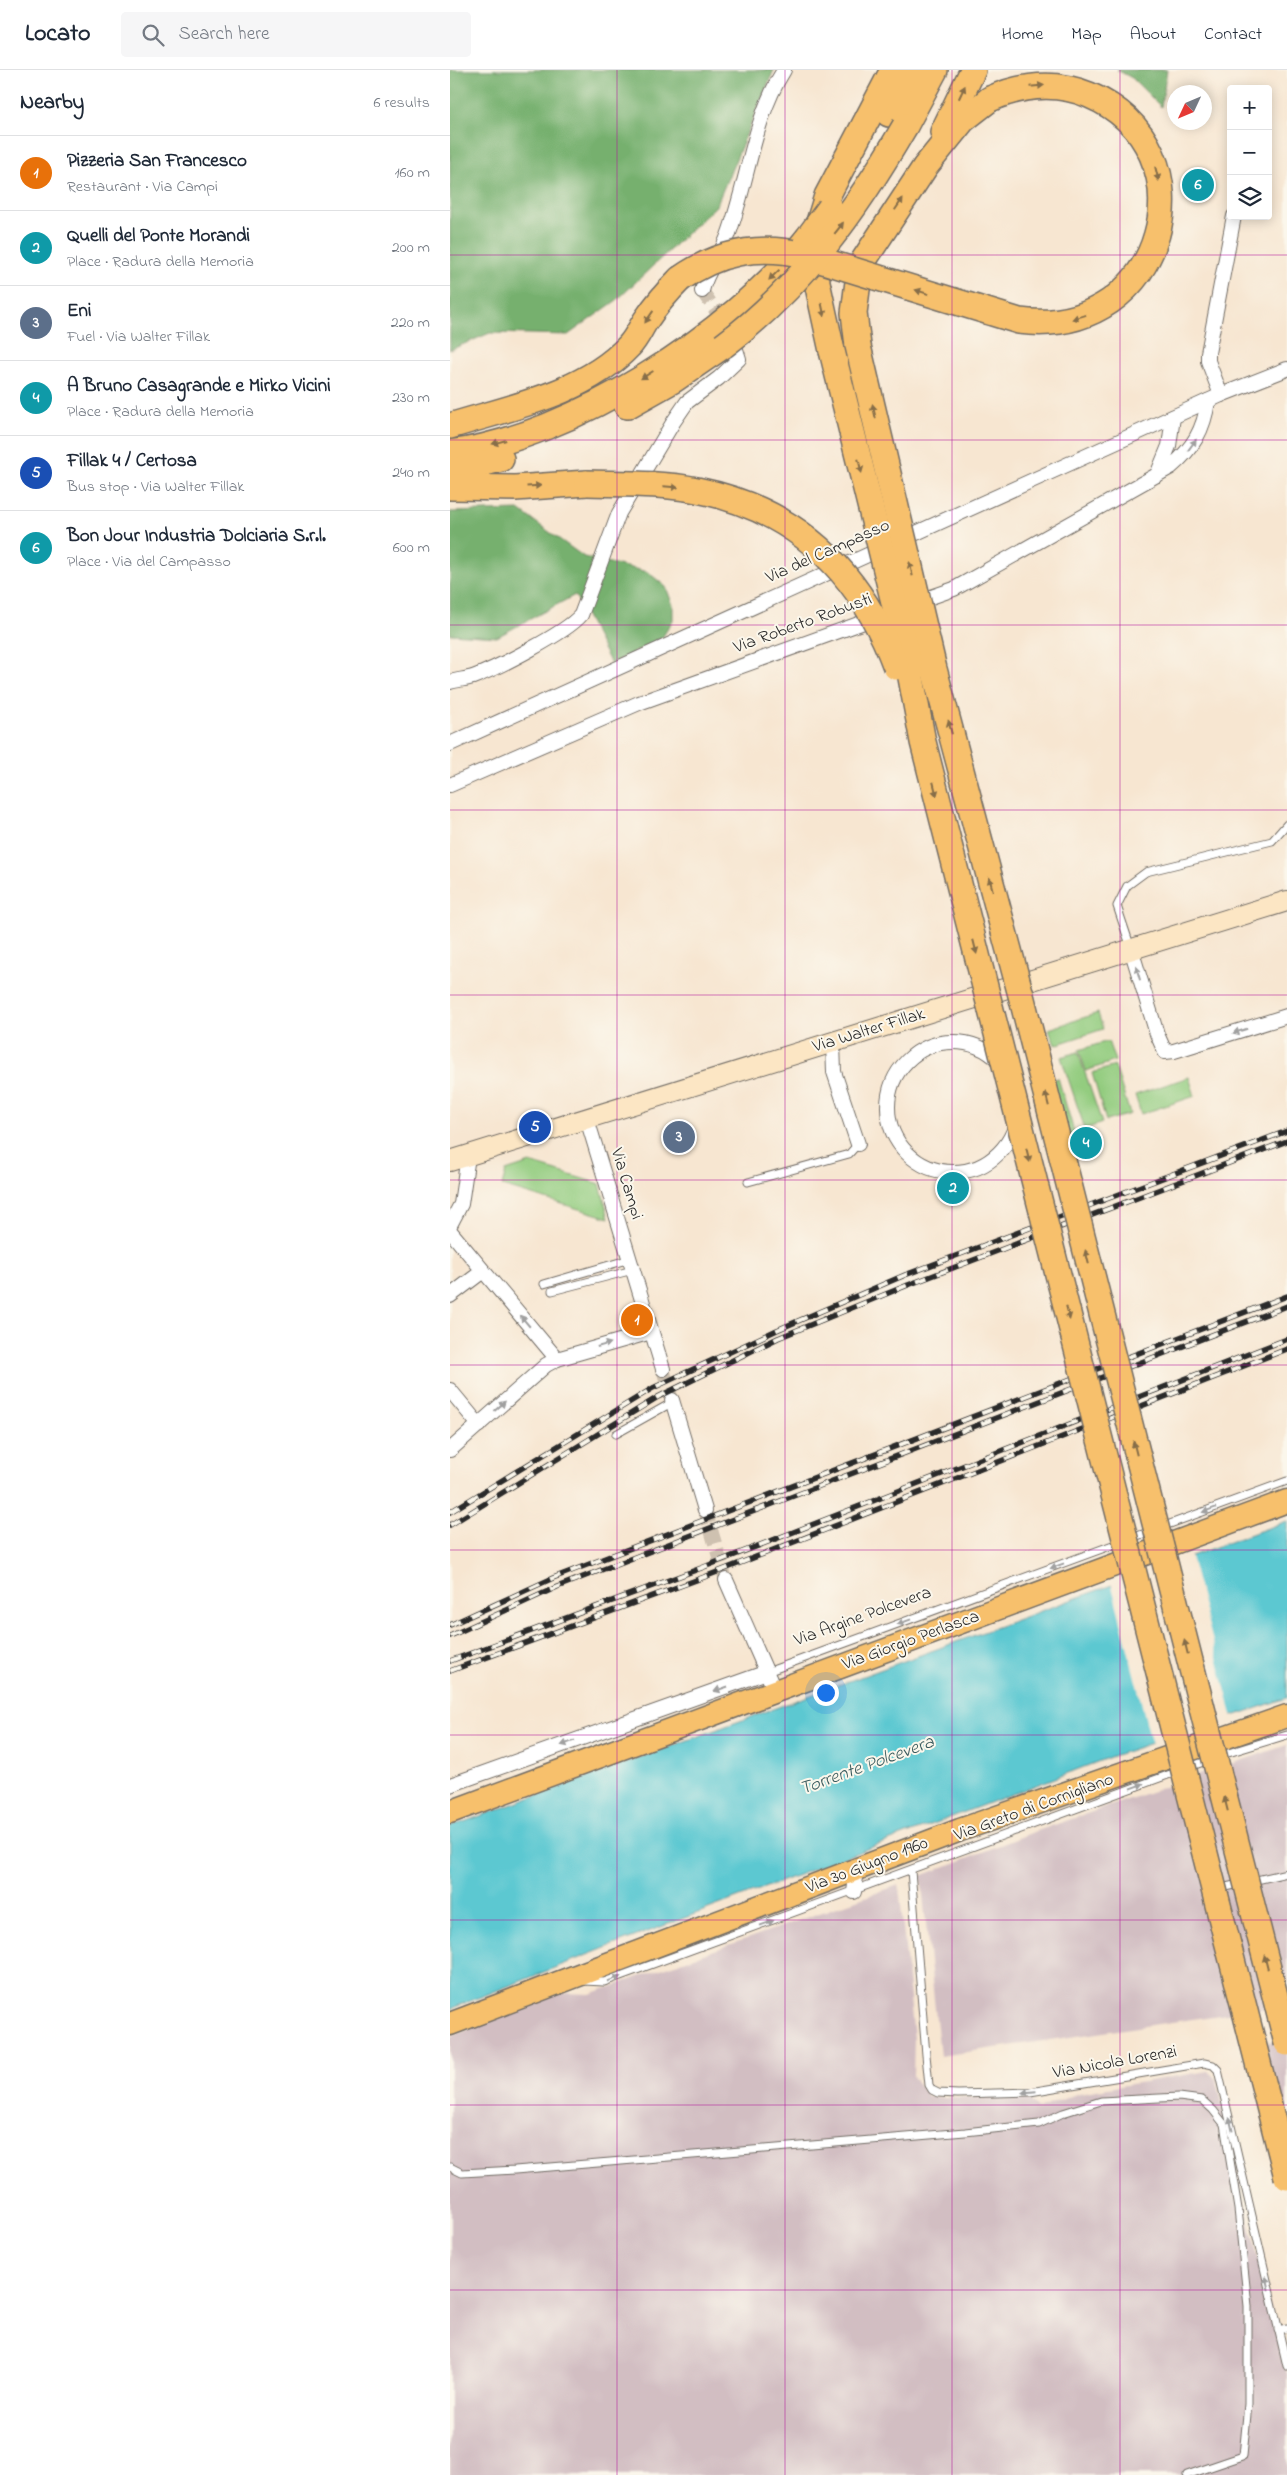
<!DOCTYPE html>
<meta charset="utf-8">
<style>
:root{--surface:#fff;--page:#f6f6f7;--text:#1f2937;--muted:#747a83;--line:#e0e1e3;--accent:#b5179e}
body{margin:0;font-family:"Indie Flower",sans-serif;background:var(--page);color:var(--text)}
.controls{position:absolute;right:15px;top:15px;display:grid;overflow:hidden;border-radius:5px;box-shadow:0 2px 12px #0003}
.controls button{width:45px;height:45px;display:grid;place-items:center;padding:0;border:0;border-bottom:1px solid var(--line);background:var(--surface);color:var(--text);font:25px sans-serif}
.compass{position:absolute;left:717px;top:15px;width:45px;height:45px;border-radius:50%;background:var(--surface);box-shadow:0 2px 12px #0003;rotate:226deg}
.you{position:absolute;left:375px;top:1622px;width:18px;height:18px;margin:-12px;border:4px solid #fff;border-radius:50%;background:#1a73e8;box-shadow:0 0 0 8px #1a73e833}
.badge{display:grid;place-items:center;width:32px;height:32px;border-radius:50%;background:var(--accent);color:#fff;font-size:16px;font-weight:700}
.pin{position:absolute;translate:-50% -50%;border:2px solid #fff;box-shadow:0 1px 5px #0006}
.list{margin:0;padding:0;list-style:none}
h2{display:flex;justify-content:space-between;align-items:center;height:65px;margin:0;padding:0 20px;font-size:21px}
h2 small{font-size:16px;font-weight:400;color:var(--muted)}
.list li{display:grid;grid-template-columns:32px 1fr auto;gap:15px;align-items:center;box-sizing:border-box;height:75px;padding:0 20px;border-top:1px solid var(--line)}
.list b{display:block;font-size:19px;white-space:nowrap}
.list p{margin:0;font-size:16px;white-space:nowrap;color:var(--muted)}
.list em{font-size:16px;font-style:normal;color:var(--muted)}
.icon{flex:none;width:28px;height:28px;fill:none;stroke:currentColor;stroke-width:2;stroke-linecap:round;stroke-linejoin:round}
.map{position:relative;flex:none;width:837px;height:2405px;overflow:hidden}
header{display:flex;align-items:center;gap:30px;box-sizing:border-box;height:70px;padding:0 25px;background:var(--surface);border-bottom:1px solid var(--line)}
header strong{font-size:24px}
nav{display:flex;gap:28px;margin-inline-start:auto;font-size:18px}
.search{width:350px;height:45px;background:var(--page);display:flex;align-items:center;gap:12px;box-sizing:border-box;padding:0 18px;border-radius:5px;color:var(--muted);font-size:19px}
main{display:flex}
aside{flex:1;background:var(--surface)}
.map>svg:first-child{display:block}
.industrial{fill:#d2bec2}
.green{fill:#93cc7f;stroke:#5f7c55}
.forest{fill:#76b06e;stroke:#506e4c}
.water{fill:#5bc8d1;stroke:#437a7e}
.pier{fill:#f7e6d1}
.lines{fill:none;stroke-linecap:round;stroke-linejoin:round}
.street-tunnel{stroke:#cec1b0;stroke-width:14;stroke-dasharray:14 7;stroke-linecap:butt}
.lane-casing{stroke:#726c65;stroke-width:9}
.street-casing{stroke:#726c65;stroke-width:16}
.secondary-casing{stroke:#726c65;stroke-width:22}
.primary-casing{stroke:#726c65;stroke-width:25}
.highway-casing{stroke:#726c65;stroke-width:28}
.lane{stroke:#fff;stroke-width:7}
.street{stroke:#fff;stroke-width:14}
.secondary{stroke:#fce6c4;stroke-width:20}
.primary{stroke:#f7c06c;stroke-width:22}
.highway{stroke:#f7c06c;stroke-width:25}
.rail-casing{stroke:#2b2b2b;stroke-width:5.5}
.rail{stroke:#fbf7ec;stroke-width:4;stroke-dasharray:11;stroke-linecap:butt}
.highway-bridge-casing{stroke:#726c65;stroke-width:28;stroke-linecap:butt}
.highway-bridge{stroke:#f7c06c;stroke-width:25}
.oneway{fill:#876e48}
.oneway2{fill:#a0a0a0}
.grid{fill:none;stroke:#b5179e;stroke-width:1;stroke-opacity:0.55}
.labels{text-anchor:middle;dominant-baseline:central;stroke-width:4;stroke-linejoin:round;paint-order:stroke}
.street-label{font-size:18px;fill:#2b2b2b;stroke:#fbf7ec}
.water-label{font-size:19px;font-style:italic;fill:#395a5d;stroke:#fbf7ec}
</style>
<header>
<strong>Locato</strong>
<div class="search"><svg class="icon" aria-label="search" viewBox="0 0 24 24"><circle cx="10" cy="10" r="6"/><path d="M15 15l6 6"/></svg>Search here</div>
<nav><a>Home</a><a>Map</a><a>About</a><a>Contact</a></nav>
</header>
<main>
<aside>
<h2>Nearby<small>6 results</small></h2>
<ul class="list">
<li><span class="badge" style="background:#e8710a">1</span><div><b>Pizzeria San Francesco</b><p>Restaurant · Via Campi</p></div><em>160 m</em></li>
<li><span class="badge" style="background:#0f9aa8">2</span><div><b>Quelli del Ponte Morandi</b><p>Place · Radura della Memoria</p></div><em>200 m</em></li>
<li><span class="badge" style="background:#5c6f8a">3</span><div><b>Eni</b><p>Fuel · Via Walter Fillak</p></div><em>220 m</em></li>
<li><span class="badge" style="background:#0f9aa8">4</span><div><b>A Bruno Casagrande e Mirko Vicini</b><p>Place · Radura della Memoria</p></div><em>230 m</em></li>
<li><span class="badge" style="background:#1a4fb4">5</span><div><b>Fillak 4 / Certosa</b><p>Bus stop · Via Walter Fillak</p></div><em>240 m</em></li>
<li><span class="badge" style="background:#0f9aa8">6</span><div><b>Bon Jour Industria Dolciaria S.r.l.</b><p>Place · Via del Campasso</p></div><em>600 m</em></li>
</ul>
</aside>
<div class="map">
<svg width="837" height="2405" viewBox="0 0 837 2405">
<rect width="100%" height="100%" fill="#fbf7ec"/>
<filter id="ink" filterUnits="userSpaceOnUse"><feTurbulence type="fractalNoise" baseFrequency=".02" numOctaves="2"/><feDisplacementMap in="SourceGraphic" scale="10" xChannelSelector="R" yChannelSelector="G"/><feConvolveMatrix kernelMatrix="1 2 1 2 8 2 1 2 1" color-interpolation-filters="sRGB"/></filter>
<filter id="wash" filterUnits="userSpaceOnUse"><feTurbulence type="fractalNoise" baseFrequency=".0096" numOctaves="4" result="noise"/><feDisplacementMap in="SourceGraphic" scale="20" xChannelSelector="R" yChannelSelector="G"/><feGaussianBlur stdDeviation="1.12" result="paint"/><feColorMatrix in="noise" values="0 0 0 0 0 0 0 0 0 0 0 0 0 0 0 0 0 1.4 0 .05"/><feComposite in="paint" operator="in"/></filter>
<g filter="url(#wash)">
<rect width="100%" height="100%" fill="#f7e6d1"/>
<g class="industrial">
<polygon points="837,1675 837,1935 490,1986 471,1806 581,1763"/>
<polygon points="449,1815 464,1969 463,2007 479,2027 579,2028 588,2039 629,2023 758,2001 767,2010 799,2151 837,2304 837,2405 0,2405 0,1967 110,1923 140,1924"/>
<polygon points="837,1968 837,2118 815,1974"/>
</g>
<g class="green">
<polygon points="648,943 653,959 605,975 599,959"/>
<polygon points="658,971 665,991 636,1001 629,980"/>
<polygon points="628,982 652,1053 635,1059 611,987"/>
<polygon points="665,996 680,1044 656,1051 642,1003"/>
<polygon points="739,1007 745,1026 691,1044 685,1025"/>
<polygon points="608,1008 625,1065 603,1072 586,1015"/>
<polygon points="80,1093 150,1114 159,1148 52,1116 56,1101"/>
</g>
<g class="forest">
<polygon points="0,0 324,0 266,136 167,230 118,265 40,263 0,280"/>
<polygon points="667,0 717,0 711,37 682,8"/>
<polygon points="69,440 134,487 198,502 216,517 223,535 223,550 212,568 161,594 125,525 47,567 0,564 0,442"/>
</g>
<polygon class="water" points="837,1451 837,1628 663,1686 155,1878 0,1939 0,1757"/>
<polygon class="pier" points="740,1483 783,1649 702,1675 661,1512"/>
</g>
<g filter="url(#ink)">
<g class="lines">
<g class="street-tunnel">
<polyline points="252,221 276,255"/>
<polyline points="213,1299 222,1330"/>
<polyline points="255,1440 276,1510"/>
</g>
<g class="lane-casing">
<g id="lane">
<polyline points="681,878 667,836 677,816 696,802 822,771 837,754"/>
<polyline points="298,1112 399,1084 408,1074"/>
<polyline points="94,1214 180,1189"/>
<polyline points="102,1221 183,1200"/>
<polyline points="166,1364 223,1332"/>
<polyline points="317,1602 837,1411"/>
<polyline points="461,1801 476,1985 479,2015 482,2020 488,2023 508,2024 580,2022 754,1993 763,1995 768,2000 837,2296"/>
<polyline points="776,1817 837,1803"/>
<polyline points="134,1911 154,1912 775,1684 837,1665"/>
<polyline points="0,2097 12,2103 65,2100 515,2062 589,2054 613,2043 651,2031 729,2027 752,2030 763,2040 774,2054 788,2139 798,2236 798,2334 793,2386 737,2405"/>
<polyline points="828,2260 837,2258"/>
</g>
</g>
<g class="street-casing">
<g id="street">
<path d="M252 221C256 201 271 185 278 166 298 112 303 49 334 0"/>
<polyline points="771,325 758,291 758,283 784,146"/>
<polyline points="707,405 719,376 723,347"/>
<path d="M464 533 504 519 721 397C743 378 754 360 758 331"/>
<path d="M0 612C7 610 16 609 23 607 47 598 116 563 131 545L169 443 224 351 237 332 269 308 289 289 281 264"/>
<polyline points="0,674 771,325 837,299"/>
<polyline points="0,715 189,633 428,547"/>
<polyline points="681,879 707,964 715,982 724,981 837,946"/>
<circle cx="503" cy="1037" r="65"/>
<polyline points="383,973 384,1002 408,1074"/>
<polyline points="137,1049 213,1299"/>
<polyline points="0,1155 11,1134 18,1086"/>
<polyline points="0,1161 107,1289"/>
<polyline points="0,1226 33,1201"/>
<polyline points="0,1320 29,1355"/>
<polyline points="222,1330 255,1440"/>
<polyline points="0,1380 96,1295 107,1289 201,1262"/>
<polyline points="276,1510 320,1610"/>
<polyline points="0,1715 317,1602"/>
<polyline points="404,1822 407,1800"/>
</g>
</g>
<g class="secondary-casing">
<polyline id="secondary" points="0,1091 837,831"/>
</g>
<g class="primary-casing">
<g id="primary">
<polyline points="0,1742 837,1431"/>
<polyline points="0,1954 510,1760 837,1646"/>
</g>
</g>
<g class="highway-casing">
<g id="highway">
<polyline points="439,44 462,0"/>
<polyline points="455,56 485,0"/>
<polyline points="493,62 523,0"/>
<polyline points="408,276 404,243 410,196 475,97 513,50 540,29"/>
<polyline points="382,281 367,212 365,165 377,126 443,0"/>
<polyline points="177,336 225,309 273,276"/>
<path d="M0 356C61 337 134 324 179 276 186 269 190 259 196 250 206 235 217 222 230 209"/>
<path d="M0 383C123 367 281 265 357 169"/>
<polyline points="0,402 51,389"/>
<polyline points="0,417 65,418 137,413"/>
</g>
</g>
<use href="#lane" class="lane"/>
<use href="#street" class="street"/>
<use href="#secondary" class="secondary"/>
<use href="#primary" class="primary"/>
<use href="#highway" class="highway"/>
<g class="rail-casing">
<g id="rail">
<polyline points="0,1442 203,1318 327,1260 455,1205 837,1061"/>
<polyline points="0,1455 208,1327 328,1268 458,1215 837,1071"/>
<polyline points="0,1555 103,1508 837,1226"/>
<polyline points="0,1566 107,1517 837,1236"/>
<polyline points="0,1591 254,1497 837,1269"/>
<polyline points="0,1601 257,1506 837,1279"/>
</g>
</g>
<use href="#rail" class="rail"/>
<g class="highway-bridge-casing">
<g id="highway-bridge">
<polyline points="357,169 380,138"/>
<path d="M230 209C268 182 308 174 354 185L569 251C717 270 765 78 639 25 606 11 572 15 540 29"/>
<path d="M273 276C351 218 407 139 455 56"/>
<polyline points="408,276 484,599 572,929 837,1973"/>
<polyline points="382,281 456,581 473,672 837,2107"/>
<path d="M137 413C173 414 211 413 247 420 347 440 411 502 446 597"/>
</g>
</g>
<use href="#highway-bridge" class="highway-bridge"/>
</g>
<defs><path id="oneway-solid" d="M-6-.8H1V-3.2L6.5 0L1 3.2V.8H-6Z" transform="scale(1.25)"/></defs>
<g class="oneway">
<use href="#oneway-solid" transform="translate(587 16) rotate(-5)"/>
<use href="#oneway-solid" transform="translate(512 22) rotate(-65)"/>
<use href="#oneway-solid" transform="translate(707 104) rotate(76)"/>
<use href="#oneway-solid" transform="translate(449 134) rotate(-56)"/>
<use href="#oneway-solid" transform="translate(389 158) rotate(-52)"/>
<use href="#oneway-solid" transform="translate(324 205) rotate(136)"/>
<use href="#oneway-solid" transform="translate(472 222) rotate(-163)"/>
<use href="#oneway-solid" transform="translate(373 240) rotate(78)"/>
<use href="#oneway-solid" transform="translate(199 247) rotate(125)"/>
<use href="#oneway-solid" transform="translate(629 247) rotate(162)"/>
<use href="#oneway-solid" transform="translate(197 305) rotate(148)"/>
<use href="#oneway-solid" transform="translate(424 341) rotate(-103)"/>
<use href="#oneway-solid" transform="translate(49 372) rotate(164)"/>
<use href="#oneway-solid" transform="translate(410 396) rotate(76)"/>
<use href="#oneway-solid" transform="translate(84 416) rotate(-4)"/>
<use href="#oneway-solid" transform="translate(221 417) rotate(5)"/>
<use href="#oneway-solid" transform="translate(461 499) rotate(-103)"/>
<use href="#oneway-solid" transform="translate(500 657) rotate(-105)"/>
<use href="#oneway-solid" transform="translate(485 719) rotate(76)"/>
<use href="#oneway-solid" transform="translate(541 814) rotate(-105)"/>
<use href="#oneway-solid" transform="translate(525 877) rotate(76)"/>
<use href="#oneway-solid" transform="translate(597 1029) rotate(-104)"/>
<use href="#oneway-solid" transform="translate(578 1085) rotate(76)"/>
<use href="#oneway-solid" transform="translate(637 1187) rotate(-104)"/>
<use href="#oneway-solid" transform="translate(618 1243) rotate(76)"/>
<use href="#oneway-solid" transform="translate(685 1378) rotate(-104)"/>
<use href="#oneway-solid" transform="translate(736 1577) rotate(-104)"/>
<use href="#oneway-solid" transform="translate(776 1734) rotate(-104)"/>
<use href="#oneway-solid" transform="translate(816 1892) rotate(-104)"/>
</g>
<g class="oneway2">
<use href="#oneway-solid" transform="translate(742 375) rotate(-54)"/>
<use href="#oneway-solid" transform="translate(688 903) rotate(-106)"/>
<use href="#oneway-solid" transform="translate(790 961) rotate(163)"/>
<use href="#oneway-solid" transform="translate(75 1251) rotate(-130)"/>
<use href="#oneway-solid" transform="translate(154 1275) rotate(-16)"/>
<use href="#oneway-solid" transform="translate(50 1336) rotate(-42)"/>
<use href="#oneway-solid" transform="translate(759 1440) rotate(160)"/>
<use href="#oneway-solid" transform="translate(607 1496) rotate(160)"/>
<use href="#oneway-solid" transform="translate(454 1552) rotate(160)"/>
<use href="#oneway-solid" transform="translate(271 1619) rotate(161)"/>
<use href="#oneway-solid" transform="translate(118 1673) rotate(160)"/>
<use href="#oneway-solid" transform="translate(687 1716) rotate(-20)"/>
<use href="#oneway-solid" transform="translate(317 1853) rotate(-20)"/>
<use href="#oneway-solid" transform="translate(164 1909) rotate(-20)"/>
<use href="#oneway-solid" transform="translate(579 2022) rotate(175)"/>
<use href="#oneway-solid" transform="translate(781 2054) rotate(-102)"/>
<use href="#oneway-solid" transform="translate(817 2213) rotate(-103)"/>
</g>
</g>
<path class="grid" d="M167 0V2405M335 0V2405M502 0V2405M670 0V2405M0 185H837M0 370H837M0 555H837M0 740H837M0 925H837M0 1110H837M0 1295H837M0 1480H837M0 1665H837M0 1850H837M0 2035H837M0 2220H837"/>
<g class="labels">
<g class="street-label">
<text transform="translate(378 482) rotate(-24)">Via del Campasso</text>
<text transform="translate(353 554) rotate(-20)">Via Roberto Robusti</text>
<text transform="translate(419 961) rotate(-17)">Via Walter Fillak</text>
<text transform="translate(176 1114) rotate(73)">Via Campi</text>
<text transform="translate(413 1547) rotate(-20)">Via Argine Polcevera</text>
<text transform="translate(461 1571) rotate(-20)">Via Giorgio Perlasca</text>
<text transform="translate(584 1738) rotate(-20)">Via Greto di Cornigliano</text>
<text transform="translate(417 1796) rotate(-21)">Via 30 Giugno 1960</text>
<text transform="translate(665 1993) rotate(-10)">Via Nicola Lorenzi</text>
</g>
<g class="water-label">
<text transform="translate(417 1696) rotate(-20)">Torrente Polcevera</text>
</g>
</g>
</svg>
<div class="controls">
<button>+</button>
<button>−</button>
<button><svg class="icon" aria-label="layers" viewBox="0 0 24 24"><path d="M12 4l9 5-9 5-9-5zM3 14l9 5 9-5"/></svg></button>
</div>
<svg class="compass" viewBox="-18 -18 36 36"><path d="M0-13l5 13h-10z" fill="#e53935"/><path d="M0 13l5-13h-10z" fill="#747a83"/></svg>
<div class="you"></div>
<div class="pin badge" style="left:187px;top:1250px;background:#e8710a">1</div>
<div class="pin badge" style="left:503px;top:1118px;background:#0f9aa8">2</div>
<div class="pin badge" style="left:229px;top:1067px;background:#5c6f8a">3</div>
<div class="pin badge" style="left:636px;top:1073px;background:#0f9aa8">4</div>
<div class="pin badge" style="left:85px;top:1057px;background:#1a4fb4">5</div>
<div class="pin badge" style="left:748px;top:115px;background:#0f9aa8">6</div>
</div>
</main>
